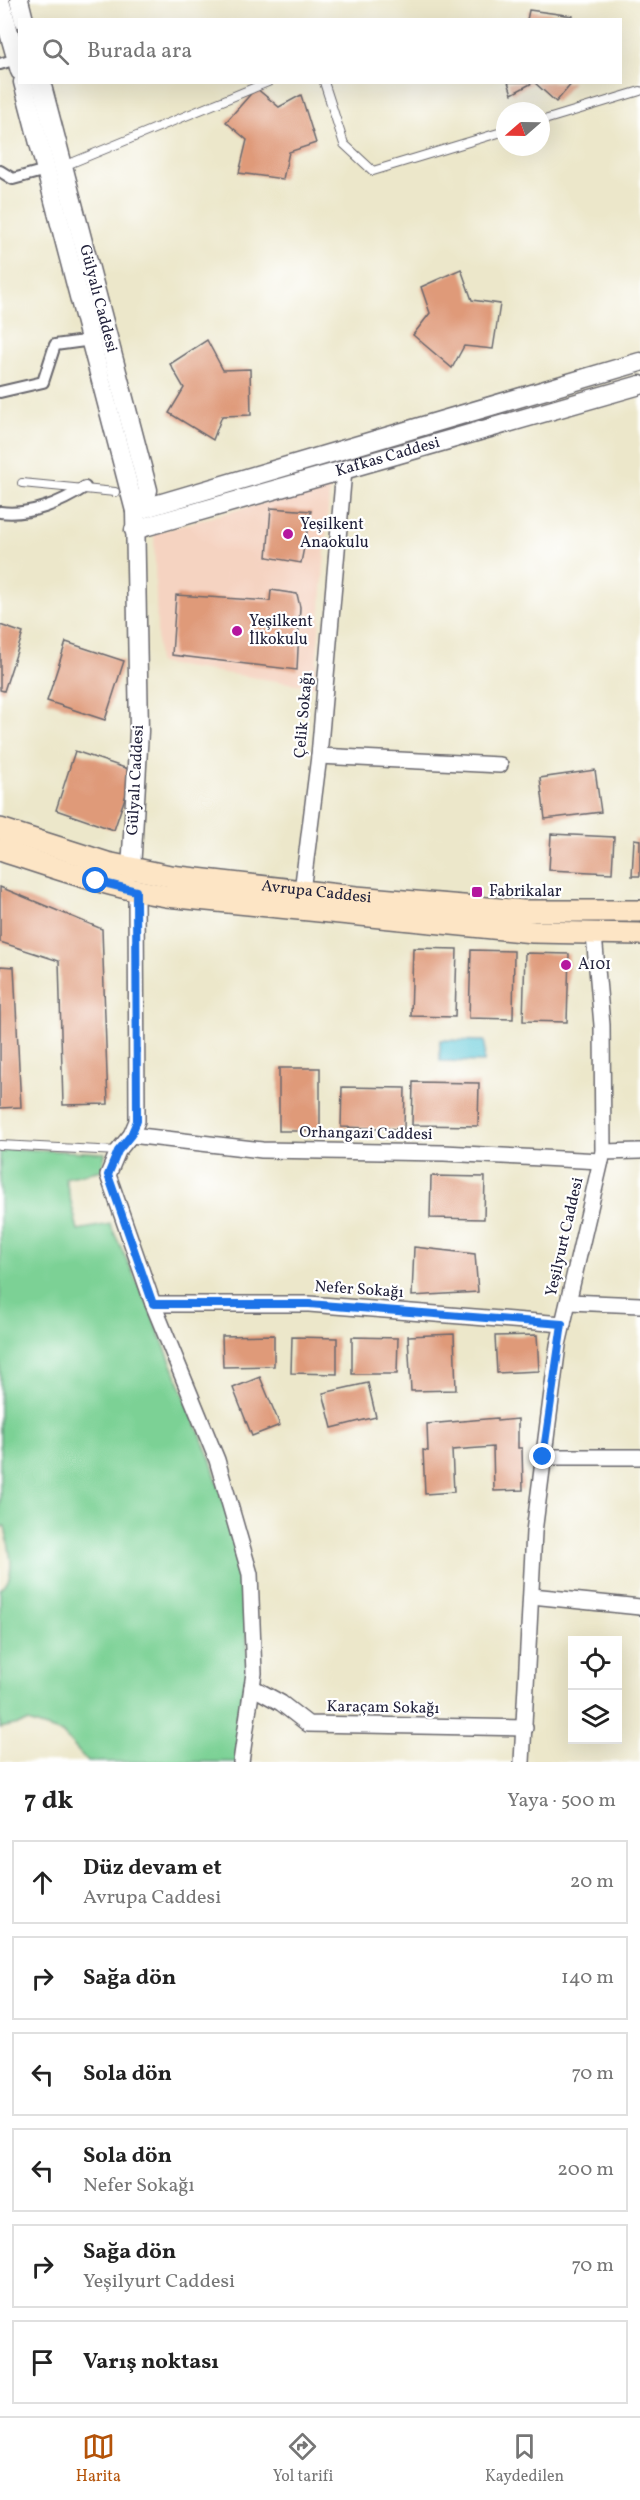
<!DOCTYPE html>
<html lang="tr">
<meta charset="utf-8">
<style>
:root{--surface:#fff;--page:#f6f6f6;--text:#222;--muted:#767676;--line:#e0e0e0;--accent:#b45309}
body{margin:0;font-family:Vollkorn,serif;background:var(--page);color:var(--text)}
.controls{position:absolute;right:18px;bottom:18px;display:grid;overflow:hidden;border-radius:0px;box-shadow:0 6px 24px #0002}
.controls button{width:54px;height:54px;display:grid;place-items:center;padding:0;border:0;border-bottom:2px solid var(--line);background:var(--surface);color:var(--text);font:30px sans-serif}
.compass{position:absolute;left:496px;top:102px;width:54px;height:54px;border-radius:50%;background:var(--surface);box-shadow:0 6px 24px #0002;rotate:250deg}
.stop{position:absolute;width:18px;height:18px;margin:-14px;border:4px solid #1a73e8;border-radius:50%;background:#fff}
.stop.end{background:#1a73e8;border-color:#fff;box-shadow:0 2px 6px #0008}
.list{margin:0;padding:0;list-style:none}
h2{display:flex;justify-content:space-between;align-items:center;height:78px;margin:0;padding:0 24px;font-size:26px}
h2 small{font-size:20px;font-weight:400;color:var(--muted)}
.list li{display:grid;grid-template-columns:39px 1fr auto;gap:18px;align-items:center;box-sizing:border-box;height:84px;margin:0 12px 12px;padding:0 12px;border:2px solid var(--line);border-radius:0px}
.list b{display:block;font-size:22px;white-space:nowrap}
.list p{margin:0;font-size:20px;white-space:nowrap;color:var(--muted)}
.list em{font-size:20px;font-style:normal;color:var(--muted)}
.icon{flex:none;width:33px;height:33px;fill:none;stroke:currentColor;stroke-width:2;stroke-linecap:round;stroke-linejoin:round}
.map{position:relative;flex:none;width:640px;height:1762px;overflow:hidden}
.search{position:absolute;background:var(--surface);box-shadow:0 6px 24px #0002;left:18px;right:18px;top:18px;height:66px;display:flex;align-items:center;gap:15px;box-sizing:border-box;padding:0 21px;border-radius:0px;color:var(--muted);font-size:22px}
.sheet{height:654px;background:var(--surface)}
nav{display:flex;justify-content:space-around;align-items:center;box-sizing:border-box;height:84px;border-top:2px solid var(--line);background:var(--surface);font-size:16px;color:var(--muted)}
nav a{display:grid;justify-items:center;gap:3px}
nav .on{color:var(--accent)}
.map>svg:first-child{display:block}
.built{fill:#f5d3c1}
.green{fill:#7bd195;stroke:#4e7a68;stroke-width:1.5}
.water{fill:#5dc8d7;stroke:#407589;stroke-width:1.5}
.building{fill:#df9a79}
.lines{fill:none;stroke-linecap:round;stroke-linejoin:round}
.service-casing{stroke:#69676d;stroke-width:10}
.pedestrian-casing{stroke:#69676d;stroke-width:14}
.minor-casing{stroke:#69676d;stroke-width:18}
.tertiary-casing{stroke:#69676d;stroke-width:21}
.secondary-casing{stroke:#69676d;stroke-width:24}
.service{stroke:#fff;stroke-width:8}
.pedestrian{stroke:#fff;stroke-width:10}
.minor{stroke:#fff;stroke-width:15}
.tertiary{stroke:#fff;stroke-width:18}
.secondary{stroke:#fde5c5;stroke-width:21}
.route{stroke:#1a73e8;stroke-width:8}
.poi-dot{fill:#b5179e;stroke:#fff;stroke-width:2}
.labels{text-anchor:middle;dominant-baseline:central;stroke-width:4.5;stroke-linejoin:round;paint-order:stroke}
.street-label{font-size:16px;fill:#22223b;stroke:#fff}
.poi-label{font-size:16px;fill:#22223b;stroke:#fff;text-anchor:start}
</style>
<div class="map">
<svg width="640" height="1762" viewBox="0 0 640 1762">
<rect width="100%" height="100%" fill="#fff"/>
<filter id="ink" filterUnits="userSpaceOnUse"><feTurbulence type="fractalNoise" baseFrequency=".0167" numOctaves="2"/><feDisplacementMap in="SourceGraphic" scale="12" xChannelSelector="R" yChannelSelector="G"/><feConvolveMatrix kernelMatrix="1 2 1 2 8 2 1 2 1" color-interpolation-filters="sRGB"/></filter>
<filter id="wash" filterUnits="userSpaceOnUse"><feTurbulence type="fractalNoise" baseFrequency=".008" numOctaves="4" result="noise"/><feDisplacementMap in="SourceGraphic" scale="24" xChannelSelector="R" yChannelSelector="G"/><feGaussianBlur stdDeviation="1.35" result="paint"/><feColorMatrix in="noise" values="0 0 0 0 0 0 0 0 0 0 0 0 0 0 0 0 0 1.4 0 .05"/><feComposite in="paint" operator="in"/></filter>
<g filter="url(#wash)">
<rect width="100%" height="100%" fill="#ece7ca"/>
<polygon class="built" points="330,484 315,687 158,663 154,533"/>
<path class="green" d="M0 1148 105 1153 102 1170 65 1178 78 1230 110 1224 147 1303 211 1461 244 1571 249 1683 237 1762H88L62 1733 28 1722 0 1728V1590C19 1577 8 1545 5 1526L0 1527Z"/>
<polygon class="water" points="440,1040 485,1041 484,1062 440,1061"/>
<g id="blocks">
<g class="building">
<polygon points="529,10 573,16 573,20 527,20"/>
<polygon points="508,82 534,82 512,94"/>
<polygon points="534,82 573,82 556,102"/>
<polygon points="256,88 279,107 301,95 316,143 289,152 283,179 239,173 247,140 226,122"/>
<polygon points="461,269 472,300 500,304 493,349 464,346 452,368 413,335 430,313 421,287"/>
<polygon points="207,340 223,370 250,369 251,415 222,416 213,440 169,413 184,388 170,364"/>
<polygon points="271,508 311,511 301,563 267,557"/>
<polygon points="271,590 297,594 300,607 297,670 172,655 176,595 270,601"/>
<polygon points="0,625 23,633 4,691 0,690"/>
<polygon points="66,642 124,661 105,720 47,701"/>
<polygon points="75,751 134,771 114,830 56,810"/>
<polygon points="595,770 601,812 545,819 540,778"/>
<polygon points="551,834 614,837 612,873 549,870"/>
<polygon points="634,839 640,840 640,876 632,876"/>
<polygon points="0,887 102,929 108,1104 63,1105 59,961 0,942"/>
<polygon points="413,948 457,949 455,1017 411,1016"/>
<polygon points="471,950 514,951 513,1019 469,1018"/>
<polygon points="525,953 569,954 567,1022 523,1021"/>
<polygon points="0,966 14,967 21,1107 0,1108"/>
<rect x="279" y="1068" width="41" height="63"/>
<polygon points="413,1082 479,1083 478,1126 412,1125"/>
<polygon points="342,1087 405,1088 404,1129 341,1127"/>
<polygon points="431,1176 485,1177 484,1219 430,1218"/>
<polygon points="414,1247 475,1254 478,1292 412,1296"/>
<polygon points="454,1334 456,1390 411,1391 408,1336"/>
<polygon points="274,1335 274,1366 223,1367 222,1336"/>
<polygon points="537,1335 539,1371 497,1373 495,1336"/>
<polygon points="292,1337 337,1338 337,1374 291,1373"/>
<polygon points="352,1337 398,1338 397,1374 352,1374"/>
<polygon points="260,1377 280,1425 252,1436 233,1388"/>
<polygon points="368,1383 376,1417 332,1428 323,1393"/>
<polygon points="497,1418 497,1421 518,1419 518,1448 522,1448 523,1490 494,1491 493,1447 452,1450 454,1492 425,1494 423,1450 428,1451 427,1424"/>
</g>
</g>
</g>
<g filter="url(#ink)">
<use href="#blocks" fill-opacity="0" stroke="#69676d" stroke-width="1.5"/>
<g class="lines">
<g class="service-casing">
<g id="service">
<polyline points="324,82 344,144 373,171 505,131"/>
<polyline points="541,121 640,91"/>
<polyline points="64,166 268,82"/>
<polyline points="22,483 115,492"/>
<polyline points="0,1145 118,1151"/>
</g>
</g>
<g class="pedestrian-casing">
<g id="pedestrian">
<polyline points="0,64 16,59"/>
<polyline points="0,171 13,179 46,170"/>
<polyline points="0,392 43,382 55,345 92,340"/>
<path d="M0 512C29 516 61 503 85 487"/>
</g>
</g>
<g class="minor-casing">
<g id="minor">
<polyline points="319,756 500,765"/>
<polyline points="136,891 137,1121 131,1135 118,1151 108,1175 153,1304 217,1460 250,1574 254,1673 241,1762"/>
<polyline points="302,891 319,756 344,470"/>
<polyline points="131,1135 262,1150 444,1153 601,1161"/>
<polyline points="603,1152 640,1151"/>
<polyline points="569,1302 640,1305"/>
<polyline points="153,1304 309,1304 563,1324"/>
<polyline points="543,1457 640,1457"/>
<polyline points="532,1596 640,1607"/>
<polyline points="252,1687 281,1703 308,1724 525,1728"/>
<polyline points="522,1762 534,1532 558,1345 603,1152 602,1025 594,935"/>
</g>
</g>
<g class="tertiary-casing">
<g id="tertiary">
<polyline points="19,0 24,20"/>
<polyline points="0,1 20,71"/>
<polyline points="23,82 135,511 139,731 131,870"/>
<path id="s1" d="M41 82 148 490 145 501 135 511"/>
<polyline points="135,511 640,362"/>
<path id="s2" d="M134 530 640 385"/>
</g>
</g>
<g class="secondary-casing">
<g id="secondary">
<path id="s3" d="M0 829 107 863 170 876 356 897 523 911H640"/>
<path d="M0 850C55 868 109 887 166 896L533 932 640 934"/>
</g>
</g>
<use href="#service" class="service"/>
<use href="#pedestrian" class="pedestrian"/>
<use href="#minor" class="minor"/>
<use href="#tertiary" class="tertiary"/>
<use href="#secondary" class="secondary"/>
</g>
</g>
<g class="lines" filter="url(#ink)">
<polyline class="route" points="96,881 136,891 137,1121 131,1135 118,1151 108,1175 153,1304 309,1304 562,1324 543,1457"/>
</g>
<g class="poi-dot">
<circle cx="288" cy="534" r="6"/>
<circle cx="237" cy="631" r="6"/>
<rect x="471" y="886" width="12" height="12" rx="3"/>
<circle cx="566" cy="965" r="6"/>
</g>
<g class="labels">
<g class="street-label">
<text stroke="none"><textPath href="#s1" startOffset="224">Gülyalı Caddesi</textPath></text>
<text stroke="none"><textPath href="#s2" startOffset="264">Kafkas Caddesi</textPath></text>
<text transform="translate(304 715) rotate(-85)">Çelik Sokağı</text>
<text transform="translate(136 780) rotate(-87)">Gülyalı Caddesi</text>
<text stroke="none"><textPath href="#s3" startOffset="324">Avrupa Caddesi</textPath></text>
<text transform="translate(366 1134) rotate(1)">Orhangazi Caddesi</text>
<text transform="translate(565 1237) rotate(-77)">Yeşilyurt Caddesi</text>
<text transform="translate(359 1290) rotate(4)">Nefer Sokağı</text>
<text transform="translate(383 1708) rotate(1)">Karaçam Sokağı</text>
</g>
<g class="poi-label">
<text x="300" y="525">Yeşilkent<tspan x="300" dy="18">Anaokulu</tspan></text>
<text x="249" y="622">Yeşilkent<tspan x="249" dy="18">İlkokulu</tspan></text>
<text x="489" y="892">Fabrikalar</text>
<text x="578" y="965">A101</text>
</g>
</g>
</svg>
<div class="controls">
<button><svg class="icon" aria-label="locate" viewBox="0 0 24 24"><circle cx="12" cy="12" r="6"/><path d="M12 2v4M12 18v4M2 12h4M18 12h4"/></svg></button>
<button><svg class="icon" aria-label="layers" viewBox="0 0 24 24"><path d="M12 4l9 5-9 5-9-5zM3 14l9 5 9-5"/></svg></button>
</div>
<svg class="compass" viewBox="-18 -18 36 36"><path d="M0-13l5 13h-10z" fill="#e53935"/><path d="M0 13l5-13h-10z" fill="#767676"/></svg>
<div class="stop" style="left:96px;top:881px"></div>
<div class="stop end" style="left:543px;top:1457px"></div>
<div class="search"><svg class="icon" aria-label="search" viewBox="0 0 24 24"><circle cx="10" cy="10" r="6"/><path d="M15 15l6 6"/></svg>Burada ara</div>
</div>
<section class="sheet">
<h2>7 dk<small>Yaya · 500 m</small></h2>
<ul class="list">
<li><svg class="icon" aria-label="ahead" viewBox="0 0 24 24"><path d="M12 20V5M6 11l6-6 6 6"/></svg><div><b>Düz devam et</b><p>Avrupa Caddesi</p></div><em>20 m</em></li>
<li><svg class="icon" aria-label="right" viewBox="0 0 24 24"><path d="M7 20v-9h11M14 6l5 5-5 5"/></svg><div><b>Sağa dön</b></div><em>140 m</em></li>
<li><svg class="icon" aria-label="left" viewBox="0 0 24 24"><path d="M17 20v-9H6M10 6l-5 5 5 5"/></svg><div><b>Sola dön</b></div><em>70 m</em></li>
<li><svg class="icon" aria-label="left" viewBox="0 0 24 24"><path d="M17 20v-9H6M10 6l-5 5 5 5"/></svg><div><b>Sola dön</b><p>Nefer Sokağı</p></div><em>200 m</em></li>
<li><svg class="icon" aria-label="right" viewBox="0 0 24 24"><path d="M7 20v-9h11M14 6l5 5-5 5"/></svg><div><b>Sağa dön</b><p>Yeşilyurt Caddesi</p></div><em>70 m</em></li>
<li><svg class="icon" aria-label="arrive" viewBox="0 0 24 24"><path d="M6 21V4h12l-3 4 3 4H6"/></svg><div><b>Varış noktası</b></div></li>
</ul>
</section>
<nav>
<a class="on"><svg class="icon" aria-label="map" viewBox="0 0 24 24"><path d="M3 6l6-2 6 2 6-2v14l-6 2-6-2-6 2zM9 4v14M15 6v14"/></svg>Harita</a>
<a><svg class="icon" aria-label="directions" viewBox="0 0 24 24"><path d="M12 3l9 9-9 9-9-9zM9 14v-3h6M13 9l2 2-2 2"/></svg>Yol tarifi</a>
<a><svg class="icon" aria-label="saved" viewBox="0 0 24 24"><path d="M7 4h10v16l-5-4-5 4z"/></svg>Kaydedilen</a>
</nav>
